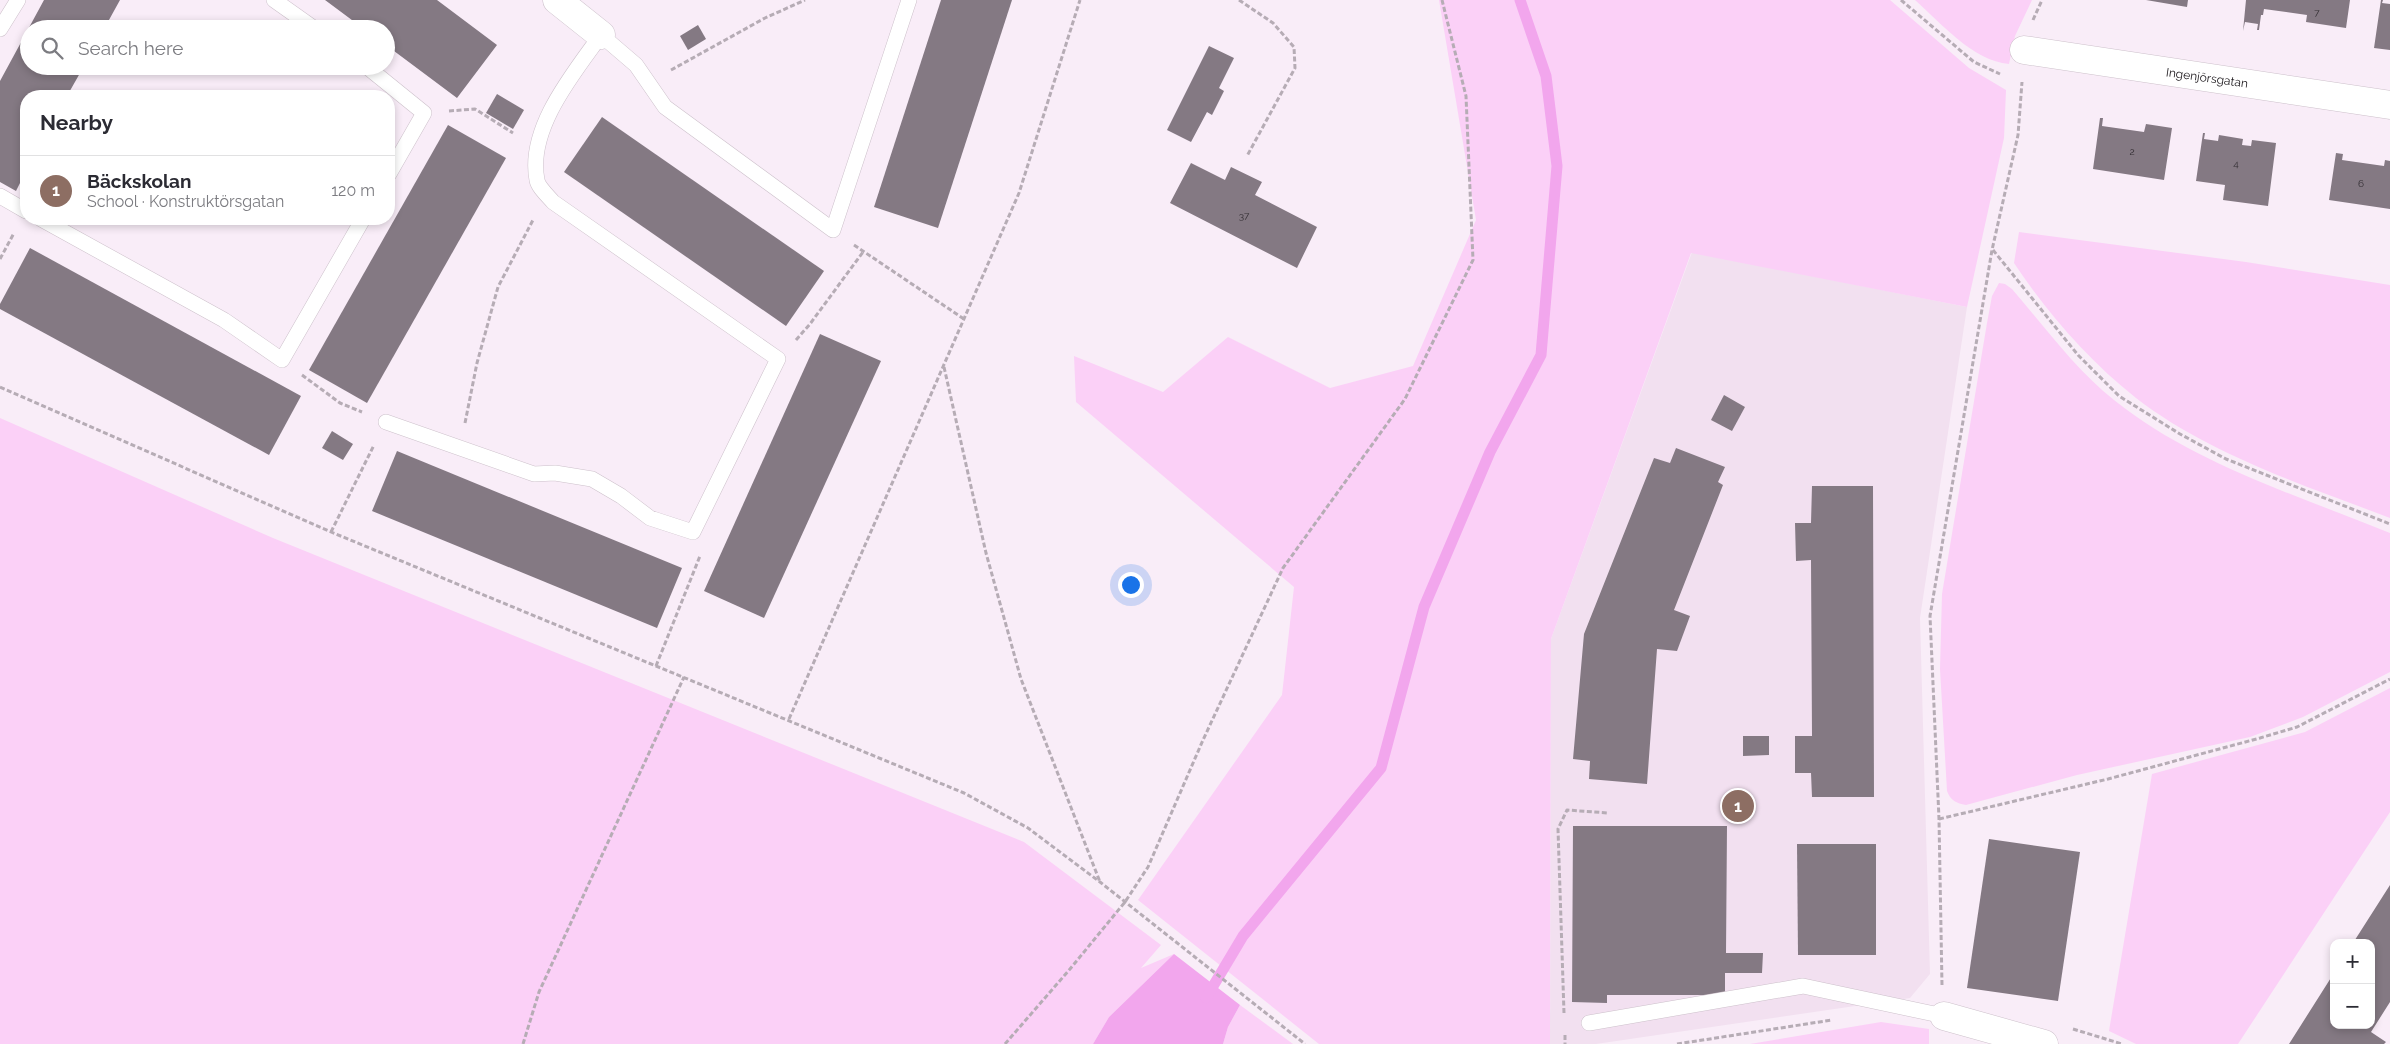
<!DOCTYPE html>
<meta charset="utf-8">
<style>
:root{--surface:#fff;--page:#f2f2f3;--text:#2b2b33;--muted:#7c7c81;--line:#e1e1e2;--accent:#647420}
body{margin:0;font-family:Raleway,sans-serif;background:var(--page);color:var(--text)}
.controls{position:absolute;right:15px;bottom:15px;display:grid;overflow:hidden;border-radius:10px;box-shadow:0 2px 8px #0003}
.controls button{width:45px;height:45px;display:grid;place-items:center;padding:0;border:0;border-bottom:1px solid var(--line);background:var(--surface);color:var(--text);font:25px sans-serif}
.you{position:absolute;left:1130px;top:584px;width:18px;height:18px;margin:-12px;border:4px solid #fff;border-radius:50%;background:#1a73e8;box-shadow:0 0 0 8px #1a73e833}
.badge{display:grid;place-items:center;width:32px;height:32px;border-radius:50%;background:var(--accent);color:#fff;font-size:16px;font-weight:700}
.pin{position:absolute;translate:-50% -50%;border:2px solid #fff;box-shadow:0 1px 5px #0006}
.list{margin:0;padding:0;list-style:none}
h2{display:flex;justify-content:space-between;align-items:center;height:65px;margin:0;padding:0 20px;font-size:21px}
h2 small{font-size:16px;font-weight:400;color:var(--muted)}
.list li{display:grid;grid-template-columns:32px 1fr auto;gap:15px;align-items:center;box-sizing:border-box;height:70px;padding:0 20px;border-top:1px solid var(--line)}
.list b{display:block;font-size:19px;white-space:nowrap}
.list p{margin:0;font-size:16px;white-space:nowrap;color:var(--muted)}
.list em{font-size:16px;font-style:normal;color:var(--muted)}
.icon{flex:none;width:28px;height:28px;fill:none;stroke:currentColor;stroke-width:2;stroke-linecap:round;stroke-linejoin:round}
.map{position:relative;flex:none;width:2390px;height:1044px;overflow:hidden}
.search{position:absolute;background:var(--surface);box-shadow:0 2px 8px #0003;left:20px;top:20px;width:375px;height:55px;display:flex;align-items:center;gap:12px;box-sizing:border-box;padding:0 18px;border-radius:28px;color:var(--muted);font-size:19px}
.panel{position:absolute;background:var(--surface);box-shadow:0 2px 8px #0003;left:20px;top:90px;width:375px;height:135px;border-radius:20px}
.map>svg:first-child{display:block}
.built{fill:#f2e0f0}
.green{fill:#fbd0f7}
.water{fill:#f2a6ed}
.lines{fill:none;stroke-linecap:round;stroke-linejoin:round}
.stream{stroke:#f2a6ed;stroke-width:11}
.building{fill:#847983}
.lane-casing{stroke:#cdc1cb;stroke-width:16}
.street-casing{stroke:#cdc1cb;stroke-width:29}
.path{stroke:#b6acb5;stroke-width:3;stroke-dasharray:5 2.5;stroke-linecap:butt}
.lane{stroke:#fff;stroke-width:15}
.street{stroke:#fff;stroke-width:28}
.labels{text-anchor:middle;dominant-baseline:central;stroke-width:5;stroke-linejoin:round;paint-order:stroke}
.number-label{font-size:10px;fill:#342f34}
.street-label{font-size:12px;fill:#1a161a;stroke:#fff}
</style>
<div class="map">
<svg width="2390" height="1044" viewBox="0 0 2390 1044">
<rect width="100%" height="100%" fill="#f9edf8"/>
<polygon class="built" points="1692,252 1967,307 1920,618 1930,974 1910,998 1596,1044 1550,1044 1551,639"/>
<g class="green">
<polygon points="1439,0 1890,0 1969,68 2006,90 2004,138 1967,307 1691,253 1551,639 1550,1044 1319,1044 1138,900 1282,695 1294,587 1076,402 1074,356 1163,392 1228,337 1330,388 1413,366 1476,220"/>
<path d="M1915 0H2032L2015 36 2009 64C1973 61 1941 23 1915 0Z"/>
<path d="M2019 232 2246 262 2390 285V518C2304 485 2210 455 2136 398 2089 361 2047 313 2014 263Z"/>
<path d="M1999 283 2005 284 2012 289C2044 326 2075 369 2114 400 2194 464 2297 495 2390 533V672L2303 717 2250 737 2077 775 1966 805C1956 803 1951 801 1947 791L1940 669 1942 594 1987 323 1992 296Z"/>
<polygon points="0,418 273,538 1024,842 1161,945 1141,968 1174,954 1109,1017 1093,1044 0,1044"/>
<polygon points="2390,688 2390,812 2238,1044 2136,1044 2109,1031 2152,774 2305,732"/>
<polygon points="1240,1005 1293,1044 1223,1044 1228,1027"/>
<polygon points="1881,1022 1929,1029 1929,1044 1750,1044"/>
</g>
<polygon class="water" points="1174,954 1240,1005 1228,1027 1223,1044 1093,1044 1109,1017"/>
<g class="lines">
<polyline class="stream" points="1206,998 1243,936 1381,768 1424,607 1490,452 1541,355 1557,166 1546,76 1520,0"/>
</g>
<g class="building">
<polygon points="44,0 120,0 104,29 29,29 29,66 84,66 67,96 26,96 26,171 16,191 0,182 0,81"/>
<polygon points="325,0 437,0 497,45 457,98 386,45 386,29 364,29"/>
<polygon points="941,0 1012,0 938,228 874,207"/>
<polygon points="2146,0 2188,0 2187,7"/>
<polygon points="2246,0 2350,0 2346,28 2306,22 2307,15 2264,9 2263,15 2261,15 2259,30 2257,30 2258,24 2245,22 2243,31"/>
<polygon points="2381,0 2383,0 2382,3 2390,4 2390,50 2374,48"/>
<polygon points="698,25 706,39 688,50 680,36"/>
<polygon points="1209,46 1234,58 1219,88 1224,91 1212,115 1207,112 1191,142 1167,130"/>
<polygon points="497,94 524,110 513,129 486,113"/>
<polygon points="602,117 824,271 786,326 564,172"/>
<polygon points="2100,118 2103,118 2102,126 2144,132 2146,124 2172,128 2164,180 2093,169"/>
<polygon points="448,125 506,158 367,403 309,370"/>
<polygon points="2203,133 2205,133 2204,139 2218,141 2219,135 2243,139 2242,145 2251,146 2252,140 2276,143 2268,206 2223,200 2225,185 2196,181"/>
<polygon points="2336,153 2343,154 2342,160 2384,166 2385,160 2390,161 2390,209 2329,200"/>
<polygon points="1191,163 1225,180 1231,167 1262,182 1255,195 1317,227 1297,268 1170,203"/>
<polygon points="30,248 301,396 269,455 0,309 0,304"/>
<polygon points="820,334 881,361 764,618 704,591"/>
<polygon points="1724,395 1745,407 1732,431 1711,420"/>
<polygon points="332,431 353,444 343,460 322,448"/>
<polygon points="1676,448 1725,467 1718,482 1723,485 1674,610 1690,616 1677,651 1657,649 1647,784 1589,779 1590,761 1573,759 1584,634 1654,458 1670,463"/>
<polygon points="397,451 682,568 657,628 372,511"/>
<polygon points="1812,486 1873,486 1874,797 1812,797 1811,773 1795,773 1795,736 1812,736 1811,560 1796,561 1795,523 1811,523"/>
<polygon points="1743,736 1769,736 1769,755 1743,756"/>
<polygon points="1573,826 1727,826 1726,953 1763,953 1762,973 1725,973 1725,995 1607,995 1607,1003 1572,1002"/>
<polygon points="1989,839 2080,852 2058,1001 1967,988"/>
<polygon points="1797,844 1876,844 1876,955 1798,955"/>
<polygon points="2390,885 2390,1002 2371,1032 2386,1042 2384,1044 2289,1044 2334,973 2334,1025 2371,1025 2371,943 2353,943"/>
</g>
<g class="lines">
<g class="lane-casing">
<g id="lane">
<polyline points="274,0 315,29"/>
<polyline points="0,29 18,0"/>
<polyline points="366,66 424,113 389,174"/>
<polyline points="0,196 26,211"/>
<polyline points="41,219 224,320 282,360 363,219"/>
<path d="M386 422 534 474 555 473 592 479 621 496 650 518 693 532 778 359 553 202C548 196 538 187 537 180 527 129 573 74 601 35L636 65 665 107 833 230 909 0"/>
<polyline points="1589,1023 1803,986 1944,1016"/>
</g>
</g>
<g class="street-casing">
<g id="street">
<polyline points="557,0 601,35"/>
<polyline points="2024,50 2390,105"/>
<polyline points="1944,1016 2044,1044"/>
</g>
</g>
<g class="path">
<polyline points="1239,0 1273,23 1294,47 1295,68 1247,156"/>
<polyline points="1901,0 1974,62 2000,74"/>
<polyline points="2033,20 2042,0"/>
<polyline points="671,70 765,18 805,0"/>
<polyline points="449,111 475,109 513,133"/>
<polyline points="854,245 964,319"/>
<polyline points="1993,250 2078,355 2119,396 2180,434 2226,459 2390,524"/>
<polyline points="0,259 14,233"/>
<polyline points="796,340 810,324 863,252"/>
<polyline points="944,367 986,553 1021,679 1100,882"/>
<polyline points="302,375 340,403 362,412"/>
<polyline points="0,387 331,532 964,793 1028,828 1100,882 1305,1044"/>
<polyline points="465,423 477,363 498,287 533,220"/>
<polyline points="331,532 374,445"/>
<polyline points="656,666 700,556"/>
<polyline points="789,719 1019,193 1080,0"/>
<polyline points="1939,819 2108,779 2260,738 2297,727 2390,679"/>
<polyline points="1942,985 1939,819 1930,616 1992,250 2018,135 2022,82"/>
<polyline points="1564,1013 1558,829 1567,810 1608,813"/>
<polyline points="2073,1029 2122,1044"/>
<polyline points="1565,1035 1565,1044"/>
<polyline points="523,1044 539,992 684,677"/>
<polyline points="1005,1044 1070,969 1125,902 1148,867 1203,740 1283,568 1405,399 1473,260 1466,96 1442,0"/>
<polyline points="1677,1044 1832,1020"/>
</g>
<use href="#lane" class="lane"/>
<use href="#street" class="street"/>
</g>
<g class="labels">
<g class="number-label">
<text x="2317" y="12">7</text>
<text x="2132" y="151">2</text>
<text x="2236" y="163">4</text>
<text x="2361" y="183">6</text>
<text x="1244" y="215">37</text>
</g>
<g class="street-label">
<text transform="translate(2207 78) rotate(8)">Ingenjörsgatan</text>
</g>
</g>
</svg>
<div class="controls">
<button>+</button>
<button>−</button>
</div>
<div class="you"></div>
<div class="pin badge" style="left:1738px;top:806px;background:#8d6e63">1</div>
<div class="search"><svg class="icon" aria-label="search" viewBox="0 0 24 24"><circle cx="10" cy="10" r="6"/><path d="M15 15l6 6"/></svg>Search here</div>
<section class="panel">
<h2>Nearby<small></small></h2>
<ul class="list">
<li><span class="badge" style="background:#8d6e63">1</span><div><b>Bäckskolan</b><p>School · Konstruktörsgatan</p></div><em>120 m</em></li>
</ul>
</section>
</div>
